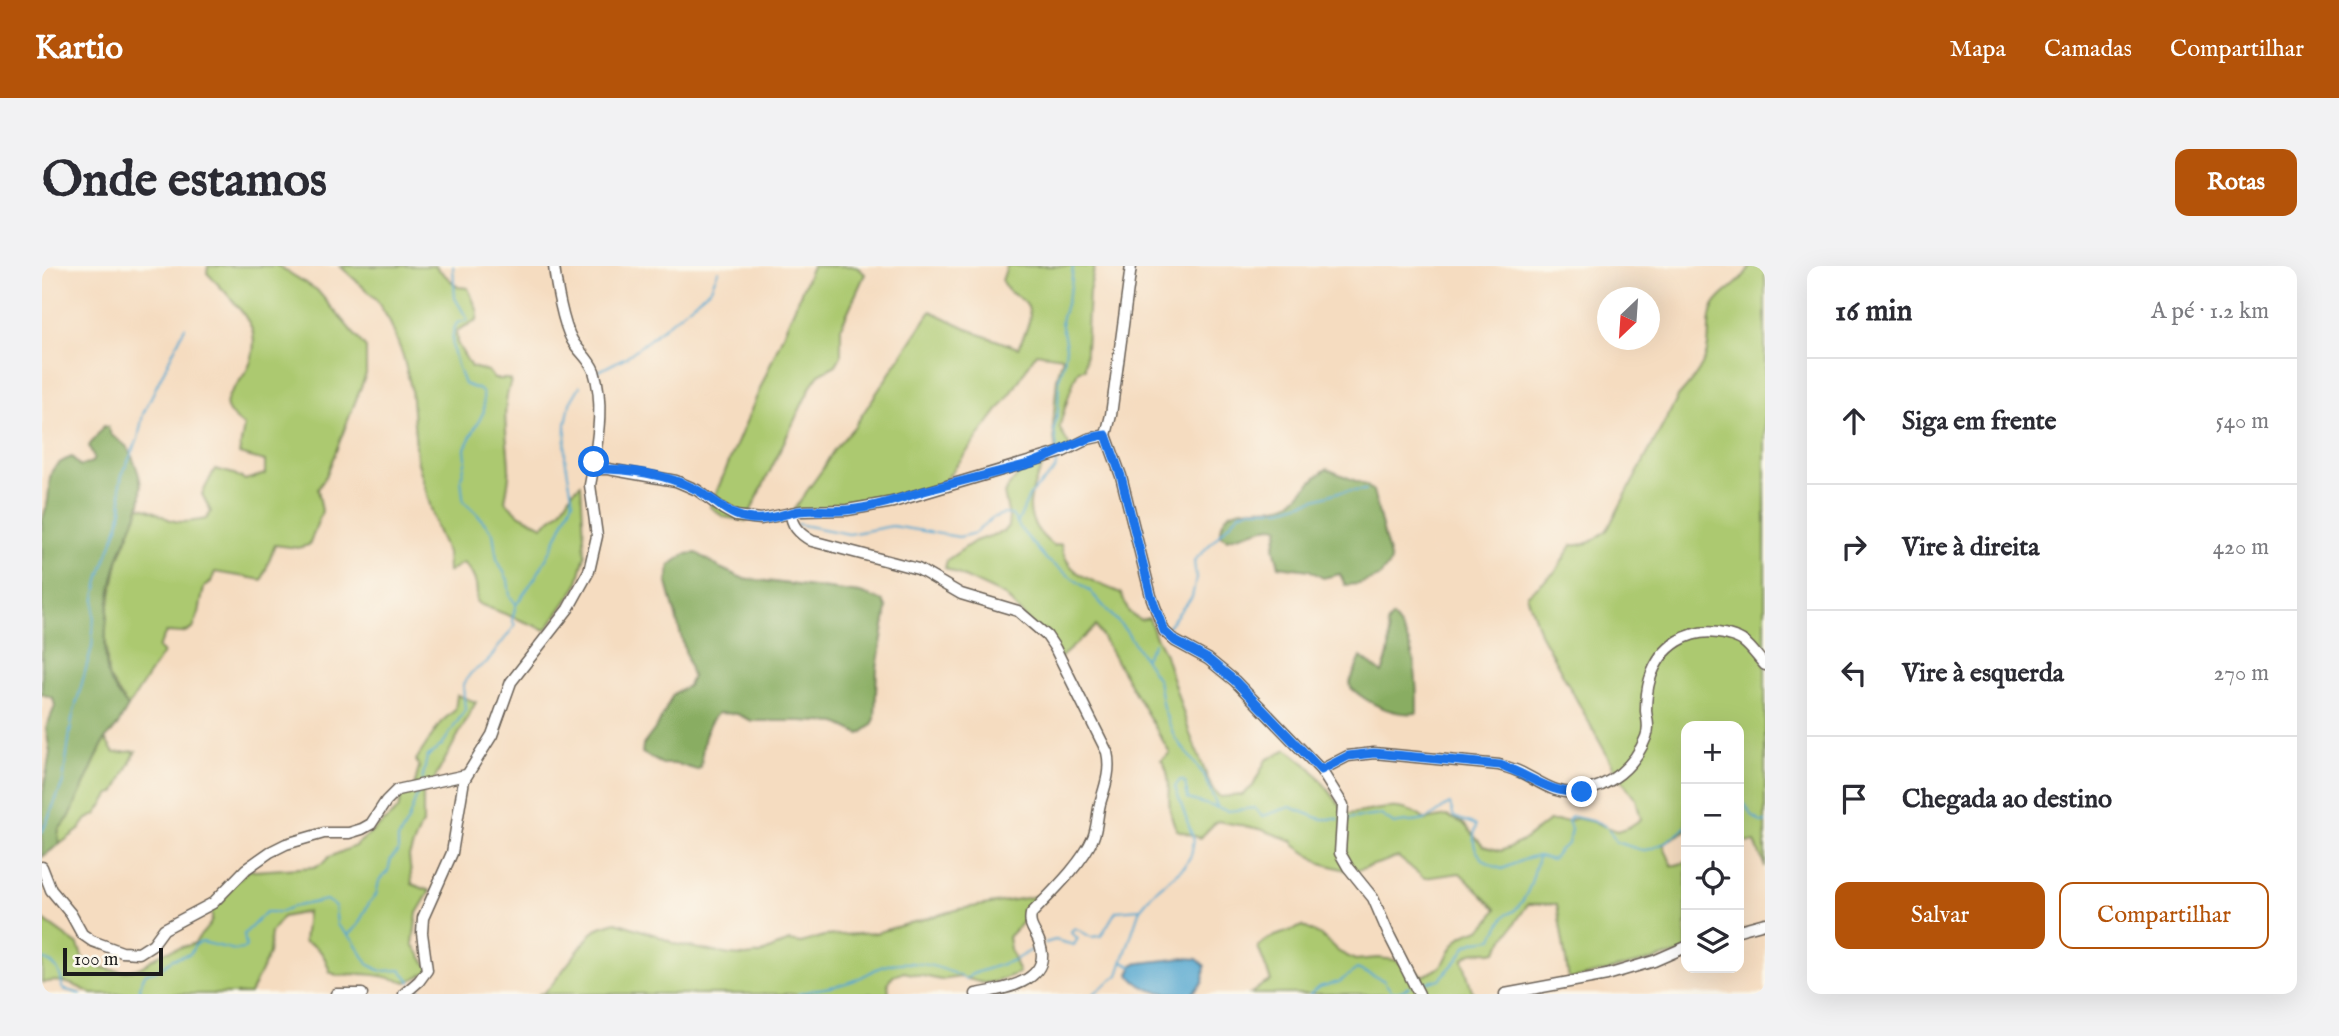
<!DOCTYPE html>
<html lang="pt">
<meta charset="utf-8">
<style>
:root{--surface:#fff;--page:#f2f2f3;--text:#2b2b33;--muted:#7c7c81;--line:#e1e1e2;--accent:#b45309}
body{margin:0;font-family:"IM FELL English",serif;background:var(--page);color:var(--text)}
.controls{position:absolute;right:21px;bottom:21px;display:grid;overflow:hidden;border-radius:14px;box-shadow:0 7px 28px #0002}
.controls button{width:63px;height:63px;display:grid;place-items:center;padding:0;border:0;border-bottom:2px solid var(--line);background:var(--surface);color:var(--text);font:35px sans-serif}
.compass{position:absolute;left:1555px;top:21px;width:63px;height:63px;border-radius:50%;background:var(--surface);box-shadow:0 7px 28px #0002;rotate:205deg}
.scale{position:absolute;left:21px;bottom:18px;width:100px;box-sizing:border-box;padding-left:7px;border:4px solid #1c1c1c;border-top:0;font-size:19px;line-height:24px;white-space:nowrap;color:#1c1c1c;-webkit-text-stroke:5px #fbf7ec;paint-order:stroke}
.stop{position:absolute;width:21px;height:21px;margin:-16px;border:5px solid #1a73e8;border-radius:50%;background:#fff}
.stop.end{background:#1a73e8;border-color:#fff;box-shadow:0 2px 7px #0008}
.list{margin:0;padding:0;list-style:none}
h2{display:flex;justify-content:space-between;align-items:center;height:91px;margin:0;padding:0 28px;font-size:30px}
h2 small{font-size:23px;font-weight:400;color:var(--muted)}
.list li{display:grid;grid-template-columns:46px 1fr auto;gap:21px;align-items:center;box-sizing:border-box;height:126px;padding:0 28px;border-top:2px solid var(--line)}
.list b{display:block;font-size:26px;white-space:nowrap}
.list em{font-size:23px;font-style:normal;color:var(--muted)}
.actions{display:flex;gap:14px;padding:21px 28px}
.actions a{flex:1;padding:16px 0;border:2px solid var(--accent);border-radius:14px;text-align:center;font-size:24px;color:var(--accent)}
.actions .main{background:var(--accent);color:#fff}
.icon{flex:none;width:38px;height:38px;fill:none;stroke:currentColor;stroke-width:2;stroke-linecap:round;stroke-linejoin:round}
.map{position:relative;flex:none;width:1723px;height:728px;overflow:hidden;border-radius:14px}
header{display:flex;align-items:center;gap:42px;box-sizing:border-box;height:98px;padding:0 35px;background:var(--accent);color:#fff}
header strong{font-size:33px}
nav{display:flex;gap:38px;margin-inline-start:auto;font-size:24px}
.intro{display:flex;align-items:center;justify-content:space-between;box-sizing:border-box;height:168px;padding:0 42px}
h1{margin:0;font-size:49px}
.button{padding:18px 32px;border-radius:14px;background:var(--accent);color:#fff;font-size:24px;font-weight:700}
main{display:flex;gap:42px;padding:0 42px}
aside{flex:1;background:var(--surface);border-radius:14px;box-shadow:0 7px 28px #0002}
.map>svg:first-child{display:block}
.green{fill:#acc970;stroke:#647246;stroke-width:2}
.forest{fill:#89ad62;stroke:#52643f;stroke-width:2}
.water{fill:#55a7d0;stroke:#386276;stroke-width:2}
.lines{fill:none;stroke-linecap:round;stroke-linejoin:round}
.stream{stroke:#55a7d0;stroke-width:2}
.minor-casing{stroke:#685f55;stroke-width:13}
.minor{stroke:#fff;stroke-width:10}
.route{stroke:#1a73e8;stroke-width:9}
</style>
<header>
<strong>Kartio</strong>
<nav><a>Mapa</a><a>Camadas</a><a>Compartilhar</a></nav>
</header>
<div class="intro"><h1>Onde estamos</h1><a class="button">Rotas</a></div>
<main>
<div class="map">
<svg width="1723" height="728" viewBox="0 0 1723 728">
<rect width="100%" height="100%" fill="#fbf7ec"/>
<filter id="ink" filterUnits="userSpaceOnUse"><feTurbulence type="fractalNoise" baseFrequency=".0143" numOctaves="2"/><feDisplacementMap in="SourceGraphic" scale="14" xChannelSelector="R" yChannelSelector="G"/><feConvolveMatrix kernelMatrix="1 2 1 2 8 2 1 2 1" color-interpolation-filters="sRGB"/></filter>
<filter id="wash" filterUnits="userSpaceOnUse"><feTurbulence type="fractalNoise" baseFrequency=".00686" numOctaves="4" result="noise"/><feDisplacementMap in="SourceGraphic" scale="28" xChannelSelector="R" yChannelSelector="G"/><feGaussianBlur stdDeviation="1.57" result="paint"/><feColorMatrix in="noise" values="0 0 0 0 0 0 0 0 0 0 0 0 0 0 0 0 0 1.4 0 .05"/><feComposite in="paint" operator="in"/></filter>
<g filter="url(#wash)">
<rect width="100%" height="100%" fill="#f5dcc0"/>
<g class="green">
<path d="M166 0H236L275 24 324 82V108L285 208 276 223 280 245 267 279 256 282 233 279 220 314 173 306 169 316 162 321 157 347 151 363 140 367 124 366 116 382 121 387 86 441 66 410 63 358 77 292 98 241C111 242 117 250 129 254 140 258 153 255 164 253L169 246 160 228 173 203 192 208 203 214 223 208V195L197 188 202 160C168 136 191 129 205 104 211 94 213 78 211 67 208 50 177 19 165 7Z"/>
<path d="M298 0H393L416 21 426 22 436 46 435 54 414 65 415 77 429 101 446 105 452 113H465L469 115C458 145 466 172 467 202 468 212 465 224 463 235L478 249 501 260 519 244 531 225 539 218 543 289 535 320 504 364 437 338 434 335C437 319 432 308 421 297L406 306 405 287 395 264 375 193 369 122 361 90 347 54 333 32Z"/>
<polygon points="770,0 814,0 823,8 799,61 799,90 794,99 777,108 770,118 704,255 682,251 668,241"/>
<path d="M965 0H1053L1047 26 1043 103 1037 104C1033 109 1017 158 1018 162 1020 169 1026 175 1028 182L1014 189 1011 159 1015 112 1021 91 994 87 970 126 899 220 860 233 750 246 780 204 791 185 812 161 889 45 937 68 976 82C984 64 998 44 976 31 967 26 964 24 960 15Z"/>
<path d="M1708 0H1723V601L1713 576 1697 577V460H1644V565L1621 577 1630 600 1644 596V686L1527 714 1515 638H1486L1454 685C1441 689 1430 681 1421 694L1431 728H1208L1220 719 1229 715 1216 681 1225 673 1261 660 1282 672 1297 686 1313 694 1336 692 1353 694 1381 710C1412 697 1398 693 1416 674 1430 659 1440 673 1454 643L1418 607 1382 612 1356 591 1310 606 1279 597 1252 579 1251 575 1218 563 1175 555 1158 572 1135 564C1120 538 1134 513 1119 494L1128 487 1054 360 1017 393 1010 381 963 330 903 302 905 294 933 275 961 266 966 260 967 251 962 227 978 206 977 200 1003 196C985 229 978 255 1012 280L1019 278C1024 310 1052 315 1079 327L1087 346 1098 354 1107 352 1113 369 1122 386 1148 468 1170 523 1178 531 1200 529 1211 520 1224 494 1245 483 1270 503 1305 548C1337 546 1355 532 1384 554L1405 550 1421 557 1441 580 1459 585 1479 576 1507 555H1525L1535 552 1552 556 1575 565 1587 561 1599 553 1594 533 1577 511 1498 367 1485 329 1514 305 1530 279C1544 281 1554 273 1565 264L1636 131C1649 116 1664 100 1666 79 1668 65 1665 54 1671 41 1679 25 1699 20 1708 0Z"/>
<path d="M415 429 434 436 391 516 381 519V559L378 562 367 590 370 618 388 625 375 647 371 678 389 705 365 716C341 710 321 705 296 710L288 706C283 690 279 681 262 676L265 646 241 651 229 666 227 688 208 728H50C34 719 19 712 0 717V653L36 679 41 693C59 702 78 710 99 701 105 698 111 692 117 689 129 682 142 682 153 677 161 662 178 658 166 640L208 603 212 605 272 601 281 597 287 591 313 580 356 544 359 531 372 521 377 501 374 494 399 456 413 444Z"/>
<polygon points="63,473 72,487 94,485 73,527 68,528 54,549 45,553 37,564 18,578 16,569 17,563 27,552"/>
<polygon points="1007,628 966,671 968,683 977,707 952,716 941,717 918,711 899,714 862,706 851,710 846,716 847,728 496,728 501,727 508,721 549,668 558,661 574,656 614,669 633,678 688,689 704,690 718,688 747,675 759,677 782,670 833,667 918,643"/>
</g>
<g class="forest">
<path d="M62 160 66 161 69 169C87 181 85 179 94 200 109 238 88 257 77 291 67 323 59 376 66 409 69 420 79 432 86 441L74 462 63 473 27 552 17 563 16 569 18 578 0 591 1 527 8 486 4 462 13 440 11 432 0 428V256C2 249 4 242 6 234 9 210 3 201 30 191L38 200 50 196 52 192 47 180Z"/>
<path d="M1285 203 1324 219 1331 225 1349 296 1337 311 1317 318 1303 319 1298 308 1281 312 1267 304 1237 300 1232 282 1237 261 1229 260 1185 273 1179 269C1177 228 1228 250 1249 236 1262 226 1270 211 1285 203Z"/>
<path d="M655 287 678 302 700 312 818 327 841 335 845 343 835 402 833 453 829 460 818 468 795 457 758 455H710L695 448 676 447C662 459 660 483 659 501L655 504 635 498H620L600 487 601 479 616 459 631 428 646 420 650 411 625 317 628 299 644 288Z"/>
<path d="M1350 351C1375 376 1375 415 1375 447 1351 450 1327 438 1309 422L1308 416 1319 391 1340 407C1347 389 1350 376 1345 358Z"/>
</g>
<path class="water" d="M1142 692 1155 693 1163 700 1161 716 1150 728C1124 728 1102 728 1087 708L1092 698 1098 697Z"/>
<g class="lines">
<g class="stream">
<path d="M411 0 413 32 426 54 415 57C404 74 415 100 422 118L438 124 441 128 442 145 423 182 424 193 419 212 421 231 422 236 434 247 451 267 455 293 466 314 468 330 474 338"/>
<polyline points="555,106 584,91 608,73 669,22 676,5"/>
<polyline points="1015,183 1012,163 1016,144 1017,112 1022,98 1024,81 1019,55 1029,21 1031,0"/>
<polyline points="976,256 987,230 1013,204 1016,192"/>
<polyline points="755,258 807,268 850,260 917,271 933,267 950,252 961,248 970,249 980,265 1005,294 1047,324 1084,365 1116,414 1121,442 1133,472 1162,509 1175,540"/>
<polyline points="1125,361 1150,331 1154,313 1152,295 1198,247 1208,243 1240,243 1297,226 1324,224"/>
<polyline points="1103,392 1112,377"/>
<polyline points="380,515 385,491 400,479 423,444 421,418 429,407 445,396 471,362 473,359 470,354 474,339 495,309 509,284 531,235 523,192 524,158 528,137 538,120"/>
<polyline points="1697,538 1703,538 1709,549 1720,557 1723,556"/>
<path d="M1303 553 1339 549 1352 558C1363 555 1372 557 1382 554 1392 551 1399 542 1408 538L1412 551 1434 559C1434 563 1432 567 1432 571 1430 587 1445 599 1460 603L1488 591 1497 590 1510 594 1517 584 1526 578 1529 563 1526 555 1529 550 1558 557 1566 562 1574 576C1583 578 1593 583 1601 584 1612 585 1638 568 1644 560"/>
<polyline points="0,567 21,516 30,453 50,381 53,332 58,310 77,258 80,243 78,218 80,209 96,173 101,148 143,61"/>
<polyline points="306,669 316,659 327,637 334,629 337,615 346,605 349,593 356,585 356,573 366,555 377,523"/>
<polyline points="1003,677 1013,674 1032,679 1036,672 1029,667 1030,664 1033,662 1049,671 1059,670 1074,645 1098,643"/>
<path d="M0 693C15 697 20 708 20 722L23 724"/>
<polyline points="1081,696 1091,701"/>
<path d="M1376 719 1398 713 1416 693 1425 679 1434 675 1451 673C1453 667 1460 654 1464 649 1467 647 1471 646 1474 643 1488 629 1491 609 1496 591"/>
<polyline points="375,722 385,728"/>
<polyline points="24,724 40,728"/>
<polyline points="99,728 97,720 104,707 115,704 131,693 148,688 153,679 160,676 193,684 202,683 204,681 202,668 224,646 238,646 250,641 284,634 293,640 295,659 312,675 326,698 339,705 359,704 369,716"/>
<path d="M756 728C772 723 789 722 804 717 817 714 827 706 839 701 866 691 899 700 924 713L930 708 972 694 995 681"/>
<polyline points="1051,728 1076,709 1098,643 1112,626 1143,600 1149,589 1152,574 1133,521 1138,514 1143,516 1146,533 1186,545 1212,542 1221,550 1248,541 1279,553 1297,553"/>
<polyline points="1268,728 1277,721 1297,716 1315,703 1341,714 1350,726 1357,726 1367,721"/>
</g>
</g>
</g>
<g filter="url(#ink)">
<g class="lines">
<g class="minor-casing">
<g id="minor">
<path d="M512 0C514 19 521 58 530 74 536 85 547 92 552 105 562 136 556 171 551 203"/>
<polyline points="1064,169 1079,210 1109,330 1122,365 1133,375 1166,393 1193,415 1279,504 1301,539 1298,587 1306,601 1331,632 1347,669 1377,728"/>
<path d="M749 247C749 260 759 269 770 275L876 303 919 328 976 345 1005 370 1013 382 1065 486C1069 503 1064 518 1059 534 1055 546 1056 560 1051 572 1040 598 1008 628 989 648 986 662 995 666 998 678 1011 716 959 724 934 728"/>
<path d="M1279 504 1306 490 1332 487 1457 499C1464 501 1472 503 1478 506 1497 515 1514 530 1537 526 1568 521 1593 500 1604 471 1608 462 1605 454 1604 445 1604 435 1605 423 1608 413 1618 380 1648 360 1682 368 1689 370 1696 371 1702 376 1710 382 1716 392 1723 399"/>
<polyline points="0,601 9,624 29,648 40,668 50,675 80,686 97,687 111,678 122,663 171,637 204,603 228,586 244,578 282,567 307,567 320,563 329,558 344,535 355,524 424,509"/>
<polyline points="1697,664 1723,657"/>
<polyline points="294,728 320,728"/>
<polyline points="362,728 377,715 385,704 380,667 381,652 410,587 422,514 450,469 469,416 526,343 547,305 555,270 548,219 551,203 566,203 634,215 655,224 681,243 694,250 719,253 759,245 805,244 851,236 1020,186 1046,173 1064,169 1069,149 1089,0"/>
<polyline points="1463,728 1565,709 1612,695 1644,681"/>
</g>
</g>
<use href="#minor" class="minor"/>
</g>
</g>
<g class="lines" filter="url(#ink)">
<path class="route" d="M552 196 551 203C584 202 625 208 655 224 679 237 689 255 721 253 733 252 745 247 757 245 773 243 789 246 805 244 832 242 856 233 882 225 918 215 954 207 990 197 1015 189 1039 171 1064 169L1079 210 1109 330 1122 365 1133 375 1166 393 1193 415 1279 504 1306 490 1332 487 1458 499C1486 508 1509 529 1540 526"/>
</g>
</svg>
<div class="controls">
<button>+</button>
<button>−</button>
<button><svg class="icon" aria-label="locate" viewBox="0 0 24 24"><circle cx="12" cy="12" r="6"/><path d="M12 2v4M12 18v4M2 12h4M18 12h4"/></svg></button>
<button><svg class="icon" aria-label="layers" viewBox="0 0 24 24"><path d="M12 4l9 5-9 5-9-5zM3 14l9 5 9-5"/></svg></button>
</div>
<svg class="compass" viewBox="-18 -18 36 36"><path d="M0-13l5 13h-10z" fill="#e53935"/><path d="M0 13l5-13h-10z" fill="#7c7c81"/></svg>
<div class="scale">100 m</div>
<div class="stop" style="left:552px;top:196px"></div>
<div class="stop end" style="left:1540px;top:526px"></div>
</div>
<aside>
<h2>16 min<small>A pé · 1.2 km</small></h2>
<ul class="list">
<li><svg class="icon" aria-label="ahead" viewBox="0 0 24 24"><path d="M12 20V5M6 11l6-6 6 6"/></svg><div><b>Siga em frente</b></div><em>540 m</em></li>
<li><svg class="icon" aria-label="right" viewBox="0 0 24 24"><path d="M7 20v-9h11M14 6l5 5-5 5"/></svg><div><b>Vire à direita</b></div><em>420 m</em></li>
<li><svg class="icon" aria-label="left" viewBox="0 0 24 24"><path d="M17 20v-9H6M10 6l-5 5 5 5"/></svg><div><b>Vire à esquerda</b></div><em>270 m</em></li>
<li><svg class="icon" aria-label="arrive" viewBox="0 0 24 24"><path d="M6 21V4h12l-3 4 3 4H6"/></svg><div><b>Chegada ao destino</b></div></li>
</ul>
<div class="actions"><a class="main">Salvar</a><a>Compartilhar</a></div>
</aside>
</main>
